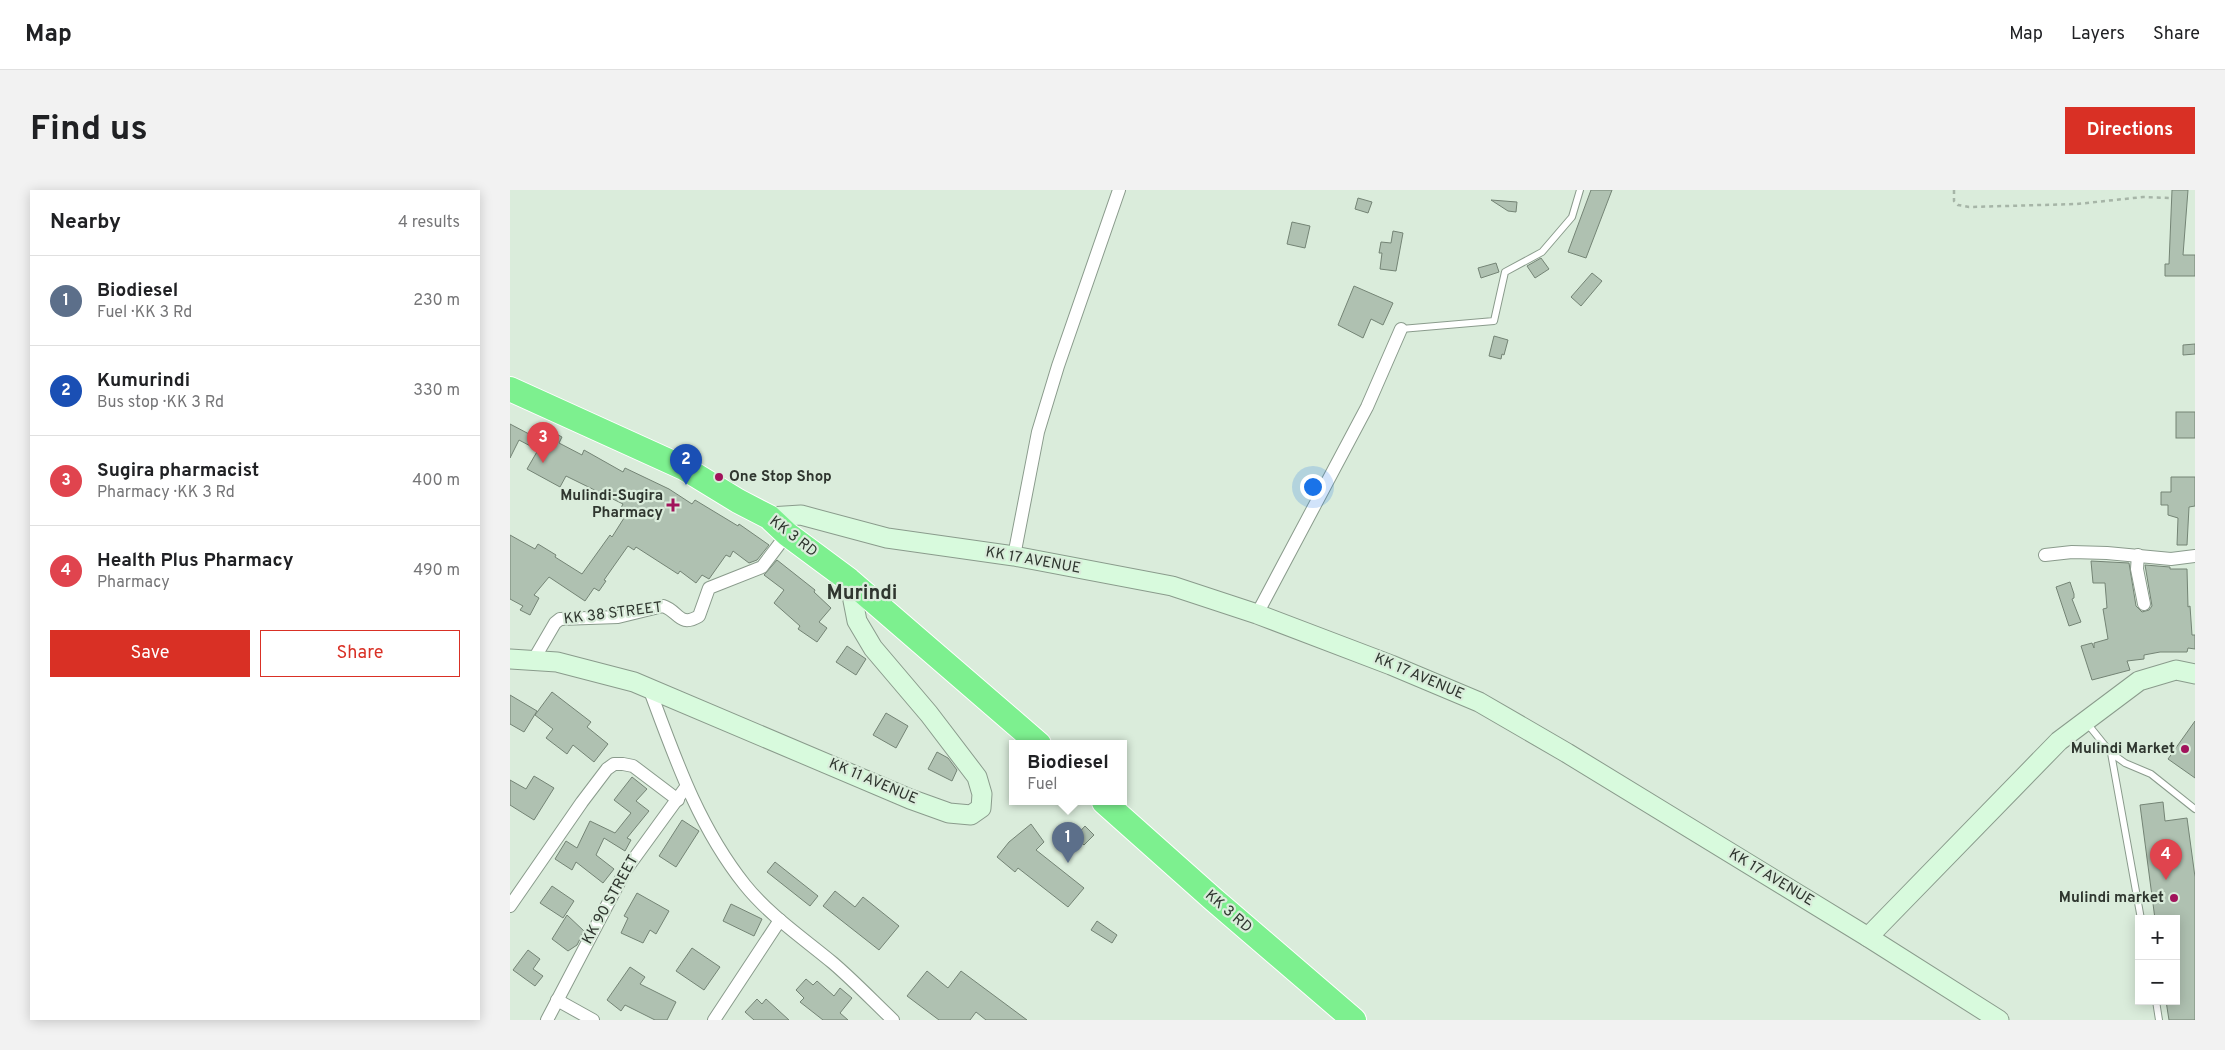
<!DOCTYPE html>
<meta charset="utf-8">
<style>
:root{--surface:#fff;--page:#f2f2f2;--text:#202124;--muted:#757577;--line:#e0e0e0;--accent:#d93025}
body{margin:0;font-family:Overpass,sans-serif;background:var(--page);color:var(--text)}
.controls{position:absolute;right:15px;bottom:15px;display:grid;overflow:hidden;border-radius:0px;box-shadow:0 2px 12px #0003}
.controls button{width:45px;height:45px;display:grid;place-items:center;padding:0;border:0;border-bottom:1px solid var(--line);background:var(--surface);color:var(--text);font:25px sans-serif}
.you{position:absolute;left:802px;top:296px;width:18px;height:18px;margin:-12px;border:4px solid #fff;border-radius:50%;background:#1a73e8;box-shadow:0 0 0 8px #1a73e833}
.badge{display:grid;place-items:center;width:32px;height:32px;border-radius:50%;background:var(--accent);color:#fff;font-size:16px;font-weight:700}
.pin{position:absolute;translate:-50% -41px;filter:drop-shadow(0 1px 2px #0008)}
.pin::after{content:'';position:absolute;top:26px;width:18px;height:15px;background:inherit;clip-path:polygon(0 0,100% 0,50% 100%)}
.popup{position:absolute;left:499px;top:550px;width:118px;height:65px;box-sizing:border-box;display:grid;place-content:center;border-radius:0px;background:var(--surface);filter:drop-shadow(0 1px 4px #0005);font-size:16px;white-space:nowrap;color:var(--muted)}
.popup b{font-size:19px;color:var(--text)}
.popup::after{content:'';position:absolute;left:50%;top:100%;margin-left:-10px;border:10px solid transparent;border-top-color:var(--surface)}
.list{margin:0;padding:0;list-style:none}
h2{display:flex;justify-content:space-between;align-items:center;height:65px;margin:0;padding:0 20px;font-size:21px}
h2 small{font-size:16px;font-weight:400;color:var(--muted)}
.list li{display:grid;grid-template-columns:32px 1fr auto;gap:15px;align-items:center;box-sizing:border-box;height:90px;padding:0 20px;border-top:1px solid var(--line)}
.list b{display:block;font-size:19px;white-space:nowrap}
.list p{margin:0;font-size:16px;white-space:nowrap;color:var(--muted)}
.list em{font-size:16px;font-style:normal;color:var(--muted)}
.actions{display:flex;gap:10px;padding:15px 20px}
.actions a{flex:1;padding:11px 0;border:1px solid var(--accent);border-radius:0px;text-align:center;font-size:18px;color:var(--accent)}
.actions .main{background:var(--accent);color:#fff}
.map{position:relative;flex:none;width:1685px;height:830px;overflow:hidden;border-radius:0px}
header{display:flex;align-items:center;gap:30px;box-sizing:border-box;height:70px;padding:0 25px;background:var(--surface);border-bottom:1px solid var(--line)}
header strong{font-size:24px}
nav{display:flex;gap:28px;margin-inline-start:auto;font-size:18px}
.intro{display:flex;align-items:center;justify-content:space-between;box-sizing:border-box;height:120px;padding:0 30px}
h1{margin:0;font-size:35px}
.button{padding:12px 22px;border-radius:0px;background:var(--accent);color:#fff;font-size:18px;font-weight:700}
main{display:flex;gap:30px;padding:0 30px}
aside{flex:1;background:var(--surface);border-radius:0px;box-shadow:0 2px 12px #0003}
.map>svg:first-child{display:block}
.building{fill:#afc1b1;stroke:#748475}
.lines{fill:none;stroke-linecap:round;stroke-linejoin:round}
.lane-casing{stroke:#8a9b8c;stroke-width:8}
.street-casing{stroke:#8a9b8c;stroke-width:14}
.secondary-casing{stroke:#8a9b8c;stroke-width:21}
.highway-casing{stroke:#fff;stroke-width:26}
.path{stroke:#a6b5a7;stroke-width:2.5;stroke-dasharray:4 4;stroke-linecap:butt}
.lane{stroke:#fff;stroke-width:6}
.street{stroke:#fff;stroke-width:12}
.secondary{stroke:#d8fadd;stroke-width:19}
.highway{stroke:#7df08f;stroke-width:24}
.poi-dot{fill:#a1135b;stroke:#daecdb;stroke-width:2}
.labels{text-anchor:middle;dominant-baseline:central;stroke-width:4.5;stroke-linejoin:round;paint-order:stroke}
.poi-label{font-size:15px;font-weight:bold;fill:#2f362f;stroke:#daecdb;text-anchor:end}
.street-label{font-size:15px;fill:#2f362f;stroke:#daecdb}
.district-label{font-size:20px;font-weight:bold;fill:#2f362f;stroke:#daecdb}
</style>
<header>
<strong>Map</strong>
<nav><a>Map</a><a>Layers</a><a>Share</a></nav>
</header>
<div class="intro"><h1>Find us</h1><a class="button">Directions</a></div>
<main>
<aside>
<h2>Nearby<small>4 results</small></h2>
<ul class="list">
<li><span class="badge" style="background:#5c6f8a">1</span><div><b>Biodiesel</b><p>Fuel · KK 3 Rd</p></div><em>230 m</em></li>
<li><span class="badge" style="background:#1a4fb4">2</span><div><b>Kumurindi</b><p>Bus stop · KK 3 Rd</p></div><em>330 m</em></li>
<li><span class="badge" style="background:#e0444e">3</span><div><b>Sugira pharmacist</b><p>Pharmacy · KK 3 Rd</p></div><em>400 m</em></li>
<li><span class="badge" style="background:#e0444e">4</span><div><b>Health Plus Pharmacy</b><p>Pharmacy</p></div><em>490 m</em></li>
</ul>
<div class="actions"><a class="main">Save</a><a>Share</a></div>
</aside>
<div class="map">
<svg width="1685" height="830" viewBox="0 0 1685 830">
<rect width="100%" height="100%" fill="#daecdb"/>
<g class="building">
<polygon points="1081,0 1102,0 1076,68 1058,62"/>
<polygon points="1662,0 1678,0 1673,65 1685,65 1685,86 1655,86 1655,74 1659,74"/>
<polygon points="848,8 862,12 858,23 845,19"/>
<polygon points="981,10 1007,12 1006,22 998,21"/>
<polygon points="782,32 800,36 795,58 777,54"/>
<polygon points="883,41 893,43 886,81 870,79 872,63 869,63 871,52 881,53"/>
<polygon points="1031,68 1039,79 1025,88 1017,76"/>
<polygon points="986,73 989,82 971,88 968,78"/>
<polygon points="1082,83 1092,91 1071,116 1061,107"/>
<polygon points="844,96 883,113 873,135 861,129 853,148 828,135"/>
<polygon points="984,146 998,150 994,165 992,164 991,169 979,166"/>
<polygon points="1685,154 1685,164 1673,165 1673,155"/>
<rect x="1666" y="222" width="19" height="26"/>
<polygon points="0,234 19,244 23,236 37,244 39,240 52,247 49,253 72,265 74,260 113,282 115,278 159,299 182,314 185,310 228,336 229,334 259,355 247,370 239,373 223,361 220,367 216,365 199,389 192,385 186,393 170,381 168,384 126,357 124,360 118,356 94,390 96,391 89,401 84,398 75,411 39,387 24,405 29,408 20,425 10,420 13,416 0,409 0,345 25,359 28,354 46,365 45,367 72,384 100,345 102,347 114,328 107,325 113,314 56,286 50,297 17,279 28,260 9,250 0,268"/>
<polygon points="1661,287 1685,287 1685,316 1679,317 1677,355 1667,355 1668,328 1658,325 1658,315 1651,315 1651,302 1661,302"/>
<polygon points="267,370 305,400 304,402 321,418 309,432 317,438 307,452 288,439 290,436 264,413 274,400 254,385"/>
<polygon points="1581,371 1619,373 1626,416 1632,422 1639,420 1642,416 1635,375 1660,377 1660,379 1677,379 1678,417 1680,416 1682,445 1685,445 1685,459 1678,458 1677,462 1650,462 1634,465 1634,469 1617,471 1620,480 1582,490 1571,456 1582,453 1584,458 1584,453 1598,449 1593,419 1597,418 1595,393 1583,393"/>
<polygon points="1560,392 1564,404 1564,408 1562,409 1571,432 1559,436 1546,397"/>
<polygon points="337,456 356,469 346,485 326,472"/>
<polygon points="42,502 81,532 77,537 98,554 84,572 63,555 57,564 36,548 43,539 25,525"/>
<polygon points="0,505 27,521 14,542 0,534"/>
<polygon points="376,523 398,536 386,558 363,545"/>
<polygon points="1685,531 1685,588 1658,569"/>
<polygon points="427,562 438,568 447,580 442,591 418,579"/>
<polygon points="24,586 44,598 24,630 0,615 0,590 16,599"/>
<polygon points="122,587 137,599 126,611 139,621 117,648 121,650 115,661 94,648 86,665 104,679 93,693 66,672 62,680 45,669 56,651 67,658 80,631 105,643 121,623 104,610"/>
<polygon points="1653,612 1655,631 1677,628 1685,687 1685,830 1659,830 1656,811 1666,811 1666,729 1645,729 1630,615"/>
<polygon points="172,630 189,641 166,677 149,666"/>
<polygon points="521,634 534,652 526,660 574,698 558,717 508,678 505,682 487,667 499,652"/>
<polygon points="575,636 584,645 574,655 565,647"/>
<polygon points="265,672 308,706 300,716 257,682"/>
<polygon points="42,696 64,711 53,728 30,713"/>
<polygon points="325,701 345,717 353,707 389,736 369,760 313,716"/>
<polygon points="127,703 159,721 146,744 140,740 133,753 111,743 118,728 114,726"/>
<polygon points="221,714 252,729 244,746 213,731"/>
<polygon points="57,725 74,741 67,755 58,761 42,749"/>
<polygon points="587,731 607,745 602,753 581,740"/>
<polygon points="182,758 210,777 194,800 166,781"/>
<polygon points="18,760 30,769 23,779 33,786 25,796 3,780"/>
<polygon points="120,777 135,787 130,794 166,812 157,830 145,830 115,815 111,821 97,810"/>
<polygon points="417,781 438,798 451,781 517,830 476,830 466,822 460,830 429,830 397,806"/>
<polygon points="296,789 303,795 307,791 324,806 330,798 342,808 330,823 338,830 313,830 290,812 294,808 286,800"/>
<polygon points="247,809 252,814 256,809 279,830 244,830 235,822"/>
</g>
<g class="lines">
<g class="lane-casing">
<g id="lane">
<polyline points="891,139 984,131 995,82 1032,62 1062,27 1070,0"/>
<polyline points="1576,532 1601,563 1615,573 1641,584 1685,619"/>
<polyline points="1601,563 1631,729"/>
<polyline points="1646,811 1649,830"/>
</g>
</g>
<g class="street-casing">
<g id="street">
<polyline points="1535,365 1562,362 1597,363 1661,369 1685,366"/>
<polyline points="1628,365 1627,379 1634,414"/>
<polyline points="504,366 528,242 548,176 609,0"/>
<polyline points="747,424 857,217 891,139"/>
<path d="M24 469 45 433 50 429 108 427 153 416C169 421 169 438 189 426L199 398 252 377 277 344"/>
<path d="M139 498C165 568 188 636 235 695 259 725 293 748 323 773 344 791 363 811 383 830"/>
<polyline points="0,716 72,612 97,579 104,574 113,574 123,576 168,610"/>
<polyline points="47,810 83,830"/>
<polyline points="37,830 115,681 176,597"/>
<polyline points="204,830 270,730"/>
</g>
</g>
<g class="secondary-casing">
<g id="secondary">
<polyline points="259,327 291,325 377,348 504,366 662,396 747,424 881,475 969,512 1057,563 1358,747 1489,830"/>
<polyline points="0,469 47,472 124,492 400,609 439,623 461,625 471,618 472,604 467,587 419,524 363,458 347,431 339,390"/>
<polyline points="1358,747 1549,551 1629,491 1666,480 1685,484"/>
</g>
</g>
<g class="highway-casing">
<g id="highway">
<polyline points="0,199 174,278 228,311 259,327 277,344 339,390 529,554"/>
<polyline points="594,612 703,709 844,830"/>
</g>
</g>
<polyline class="path" points="1444,0 1444,11 1448,15 1459,17 1567,14 1633,7 1659,8"/>
<use href="#lane" class="lane"/>
<use href="#street" class="street"/>
<use href="#secondary" class="secondary"/>
<use href="#highway" class="highway"/>
</g>
<g class="poi-dot">
<circle cx="209" cy="287" r="5"/>
<path d="M160.5 307.5h5v5h5v5h-5v5h-5v-5h-5v-5h5z"/>
<circle cx="1675" cy="559" r="5"/>
<circle cx="1664" cy="708" r="5"/>
</g>
<g class="labels">
<g class="poi-label">
<text x="219" y="287" text-anchor="start">One Stop Shop</text>
<text x="153" y="306">Mulindi-Sugira<tspan x="153" dy="17">Pharmacy</tspan></text>
<text x="1665" y="559">Mulindi Market</text>
<text x="1654" y="708">Mulindi market</text>
</g>
<g class="street-label">
<text transform="translate(283 347) rotate(38)">KK 3 RD</text>
<text transform="translate(523 371) rotate(10)">KK 17 AVENUE</text>
<text transform="translate(103 424) rotate(-7)">KK 38 STREET</text>
<text transform="translate(909 487) rotate(23)">KK 17 AVENUE</text>
<text transform="translate(363 592) rotate(23)">KK 11 AVENUE</text>
<text transform="translate(1261 688) rotate(31)">KK 17 AVENUE</text>
<text transform="translate(101 710) rotate(-61)">KK 90 STREET</text>
<text transform="translate(718 722) rotate(41)">KK 3 RD</text>
</g>
<g class="district-label">
<text x="352" y="404">Murindi</text>
</g>
</g>
</svg>
<div class="controls">
<button>+</button>
<button>−</button>
</div>
<div class="you"></div>
<div class="pin badge" style="left:558px;top:673px;background:#5c6f8a">1</div>
<div class="popup"><b>Biodiesel</b>Fuel</div>
<div class="pin badge" style="left:176px;top:295px;background:#1a4fb4">2</div>
<div class="pin badge" style="left:33px;top:273px;background:#e0444e">3</div>
<div class="pin badge" style="left:1656px;top:690px;background:#e0444e">4</div>
</div>
</main>
